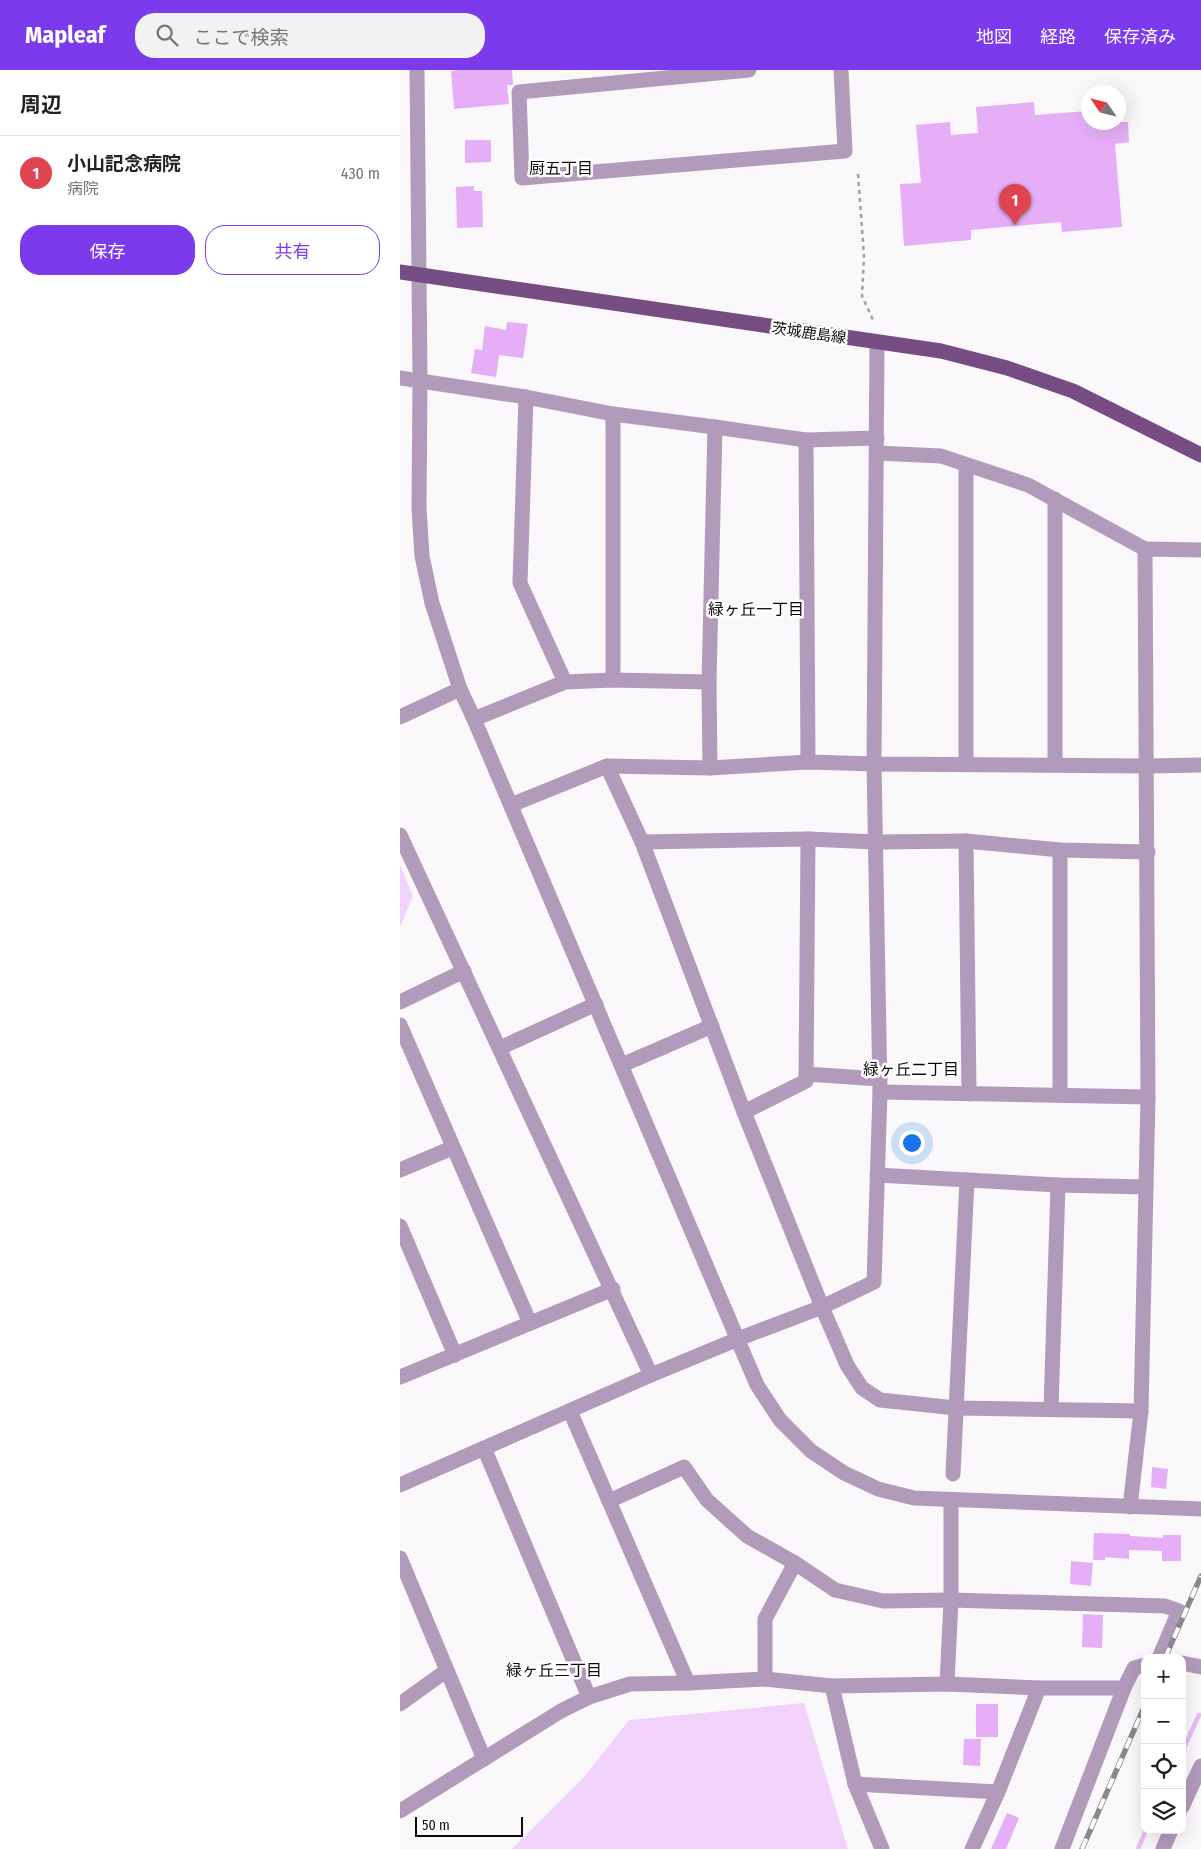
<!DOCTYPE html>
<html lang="ja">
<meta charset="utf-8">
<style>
:root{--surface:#fff;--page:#f2f2f2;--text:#222;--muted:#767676;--line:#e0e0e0;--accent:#7c3aed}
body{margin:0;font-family:"Fira Sans Condensed","Noto Sans JP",sans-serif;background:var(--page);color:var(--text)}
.controls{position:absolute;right:15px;bottom:15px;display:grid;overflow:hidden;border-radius:10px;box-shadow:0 5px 20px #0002}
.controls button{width:45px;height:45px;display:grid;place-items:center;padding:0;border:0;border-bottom:1px solid var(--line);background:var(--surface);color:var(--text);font:25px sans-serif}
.compass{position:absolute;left:681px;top:15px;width:45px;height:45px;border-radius:50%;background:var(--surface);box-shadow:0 5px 20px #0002;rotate:305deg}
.scale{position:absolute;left:15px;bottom:12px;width:108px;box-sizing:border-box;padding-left:5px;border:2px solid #0c0b0c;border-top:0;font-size:14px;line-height:18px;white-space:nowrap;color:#0c0b0c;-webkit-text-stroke:4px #fff;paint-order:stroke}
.you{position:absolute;left:511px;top:1072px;width:18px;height:18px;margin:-12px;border:4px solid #fff;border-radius:50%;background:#1a73e8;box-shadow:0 0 0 8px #1a73e833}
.badge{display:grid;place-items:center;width:32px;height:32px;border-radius:50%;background:var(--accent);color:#fff;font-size:16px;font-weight:700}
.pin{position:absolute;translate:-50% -41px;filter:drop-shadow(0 1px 2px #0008)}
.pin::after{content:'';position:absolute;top:26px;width:18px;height:15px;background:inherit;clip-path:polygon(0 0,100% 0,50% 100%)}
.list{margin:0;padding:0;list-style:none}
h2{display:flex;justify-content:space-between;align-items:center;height:65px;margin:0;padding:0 20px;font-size:21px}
h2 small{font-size:16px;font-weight:400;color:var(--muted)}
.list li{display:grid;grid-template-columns:32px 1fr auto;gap:15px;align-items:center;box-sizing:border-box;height:75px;padding:0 20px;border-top:1px solid var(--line)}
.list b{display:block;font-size:19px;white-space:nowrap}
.list p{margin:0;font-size:16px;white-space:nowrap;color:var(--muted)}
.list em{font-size:16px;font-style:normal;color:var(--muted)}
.actions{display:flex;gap:10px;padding:15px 20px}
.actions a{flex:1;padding:11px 0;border:1px solid var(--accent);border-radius:20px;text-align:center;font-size:18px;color:var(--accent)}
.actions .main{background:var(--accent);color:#fff}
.icon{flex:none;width:28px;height:28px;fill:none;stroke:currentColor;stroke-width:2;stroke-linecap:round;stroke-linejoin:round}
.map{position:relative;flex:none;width:801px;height:1779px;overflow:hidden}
header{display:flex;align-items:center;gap:30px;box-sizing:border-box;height:70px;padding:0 25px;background:var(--accent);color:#fff}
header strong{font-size:24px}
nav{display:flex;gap:28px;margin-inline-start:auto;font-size:18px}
.search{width:350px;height:45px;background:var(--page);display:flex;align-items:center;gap:12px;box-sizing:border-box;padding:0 18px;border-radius:20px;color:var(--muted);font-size:19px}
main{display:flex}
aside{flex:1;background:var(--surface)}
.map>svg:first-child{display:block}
.green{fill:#f0d2fa}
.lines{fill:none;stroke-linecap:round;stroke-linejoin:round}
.stream{stroke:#e9bdf7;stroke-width:4.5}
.building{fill:#e5aef6}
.path{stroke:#a19fa1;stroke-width:2.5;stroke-dasharray:4 4;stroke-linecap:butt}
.minor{stroke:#b29bba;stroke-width:15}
.major{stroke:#764d83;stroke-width:15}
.rail-casing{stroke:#89888a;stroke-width:5.5}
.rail{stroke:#fff;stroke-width:4;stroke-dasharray:11;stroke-linecap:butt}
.labels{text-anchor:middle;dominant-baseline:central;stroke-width:5;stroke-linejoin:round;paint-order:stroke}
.street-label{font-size:15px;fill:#0c0b0c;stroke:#fff}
.neighbourhood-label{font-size:16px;fill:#0c0b0c;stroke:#fff}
</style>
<header>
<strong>Mapleaf</strong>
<div class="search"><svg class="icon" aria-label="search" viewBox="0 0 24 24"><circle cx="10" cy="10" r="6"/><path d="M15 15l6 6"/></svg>ここで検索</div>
<nav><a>地図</a><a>経路</a><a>保存済み</a></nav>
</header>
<main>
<aside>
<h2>周辺<small></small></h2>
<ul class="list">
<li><span class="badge" style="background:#e0444e">1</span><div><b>小山記念病院</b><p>病院</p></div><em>430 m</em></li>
</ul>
<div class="actions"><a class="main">保存</a><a>共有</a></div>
</aside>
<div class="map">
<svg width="801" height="1779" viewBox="0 0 801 1779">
<rect width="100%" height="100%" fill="#faf8fb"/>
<g class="green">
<polygon points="0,795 13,826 0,857"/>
<polygon points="404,1633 448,1779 112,1779 184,1707 229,1650"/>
</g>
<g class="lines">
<g class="stream">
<polyline points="782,1682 799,1645"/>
<polyline points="738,1779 746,1760"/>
</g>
</g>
<g class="building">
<polygon points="60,0 112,0 113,15 107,15 109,34 54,39 51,1"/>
<polygon points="634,32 635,45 688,41 688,52 728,52 729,72 715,74 722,157 662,162 661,152 571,160 571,170 504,176 500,114 521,113 516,55 550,52 551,65 578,63 576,37"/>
<polygon points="65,70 91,70 91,92 65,93"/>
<polygon points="74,116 74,121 82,121 83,157 57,158 56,117"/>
<polygon points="107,252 128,254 123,288 99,285 96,307 71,303 75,279 82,280 85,256 106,260"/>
<polygon points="752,1397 768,1399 766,1419 751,1417"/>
<polygon points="694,1463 730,1464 730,1466 763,1468 763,1465 781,1465 781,1491 762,1491 762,1481 729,1480 729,1489 705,1487 705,1490 693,1490"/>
<polygon points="671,1491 693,1493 691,1516 670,1514"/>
<polygon points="683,1544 703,1545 702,1578 682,1577"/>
<rect x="576" y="1634" width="22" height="33"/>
<polygon points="564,1669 581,1669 580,1696 563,1695"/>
<polygon points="607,1743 619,1748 606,1779 591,1779"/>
</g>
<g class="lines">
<polyline class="path" points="458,104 464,186 462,226 474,252"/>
<g class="minor">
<polyline points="17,0 20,310 19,438 22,486 32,533 60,619 74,649 357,1315 380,1350 411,1381 444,1403 478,1419 514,1428 801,1439"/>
<polyline points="349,0 119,22 122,108 445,81 441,0"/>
<polyline points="0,308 126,327 213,344 315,357 406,370 477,368"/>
<polyline points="126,327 120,513 165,612"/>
<polyline points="406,370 408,692"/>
<polyline points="477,383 541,386 628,415 745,479"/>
<polyline points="655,429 655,695"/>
<polyline points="213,610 213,344"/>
<polyline points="0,647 60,619"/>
<polyline points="74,649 165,612 213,610 309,612"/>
<polyline points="566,694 566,395"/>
<polyline points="207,696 242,772 344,1042 422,1237 447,1295 462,1318 480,1330 556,1338 741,1341"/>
<polyline points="310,698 309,612 315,357"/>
<polyline points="111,735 207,696 310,698 408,692 474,694 746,696 801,695"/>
<polyline points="0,765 251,1305"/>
<polyline points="566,771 569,1024"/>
<polyline points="242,772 408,769 476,772 566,771 660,780 748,782"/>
<polyline points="660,780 660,1025"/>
<polyline points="0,932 64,901"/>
<polyline points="0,955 130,1253"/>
<polyline points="100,978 196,934"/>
<polyline points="222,995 312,956"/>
<polyline points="406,1004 480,1009"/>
<polyline points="480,1022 748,1027"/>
<polyline points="344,1042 406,1011 408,769"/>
<polyline points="0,1100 52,1078"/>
<polyline points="477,1105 658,1115 746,1117"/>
<polyline points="0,1156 55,1285"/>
<polyline points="0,1307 213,1219"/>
<polyline points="651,1339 658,1115"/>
<polyline points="170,1341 288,1613"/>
<polyline points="84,1378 189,1627"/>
<polyline points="553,1404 567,1110"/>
<polyline points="0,1415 251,1305 338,1269 422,1237 474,1212 480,1022 474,694 477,272"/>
<polyline points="209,1431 284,1397 307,1430 347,1466 395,1493 435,1520 483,1531 551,1530 765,1536 779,1541 759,1588"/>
<polyline points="730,1437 741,1341 748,1027 745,479 801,480"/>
<polyline points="0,1488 84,1689"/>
<polyline points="782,1593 801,1597"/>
<polyline points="365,1609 365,1549 395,1493"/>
<polyline points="547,1614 551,1530 551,1430"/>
<polyline points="432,1616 455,1714 482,1779"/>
<polyline points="0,1634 46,1601"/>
<polyline points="455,1714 598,1722"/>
<polyline points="782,1737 801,1696"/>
<polyline points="0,1741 161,1641 189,1627 230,1614 288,1613 365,1609 432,1616 547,1614 639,1618 724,1618"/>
<polyline points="572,1779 598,1722 639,1618"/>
<polyline points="662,1779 724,1618 734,1598 745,1595"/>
<polyline points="763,1779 771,1760"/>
</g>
<polyline class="major" points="0,202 541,281 607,298 673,321 801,385"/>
<g class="rail-casing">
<g id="rail">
<polyline points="765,1588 801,1506"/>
<polyline points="682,1779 745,1635"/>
</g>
</g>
<use href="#rail" class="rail"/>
</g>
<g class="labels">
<g class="street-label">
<text transform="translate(409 263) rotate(8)">茨城鹿島線</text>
</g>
<g class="neighbourhood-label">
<text x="161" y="98">厨五丁目</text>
<text x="356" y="539">緑ヶ丘一丁目</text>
<text x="511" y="999">緑ヶ丘二丁目</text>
<text x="154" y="1600">緑ヶ丘三丁目</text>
</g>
</g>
</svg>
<div class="controls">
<button>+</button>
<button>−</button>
<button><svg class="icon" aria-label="locate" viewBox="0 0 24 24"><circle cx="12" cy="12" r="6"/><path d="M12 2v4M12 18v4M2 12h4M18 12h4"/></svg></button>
<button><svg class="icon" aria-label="layers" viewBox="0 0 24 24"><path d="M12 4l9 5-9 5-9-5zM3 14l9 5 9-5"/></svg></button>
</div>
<svg class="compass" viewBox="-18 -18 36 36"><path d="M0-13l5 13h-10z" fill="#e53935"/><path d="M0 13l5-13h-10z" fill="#767676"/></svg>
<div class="scale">50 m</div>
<div class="you"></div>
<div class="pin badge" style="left:615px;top:155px;background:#e0444e">1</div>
</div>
</main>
